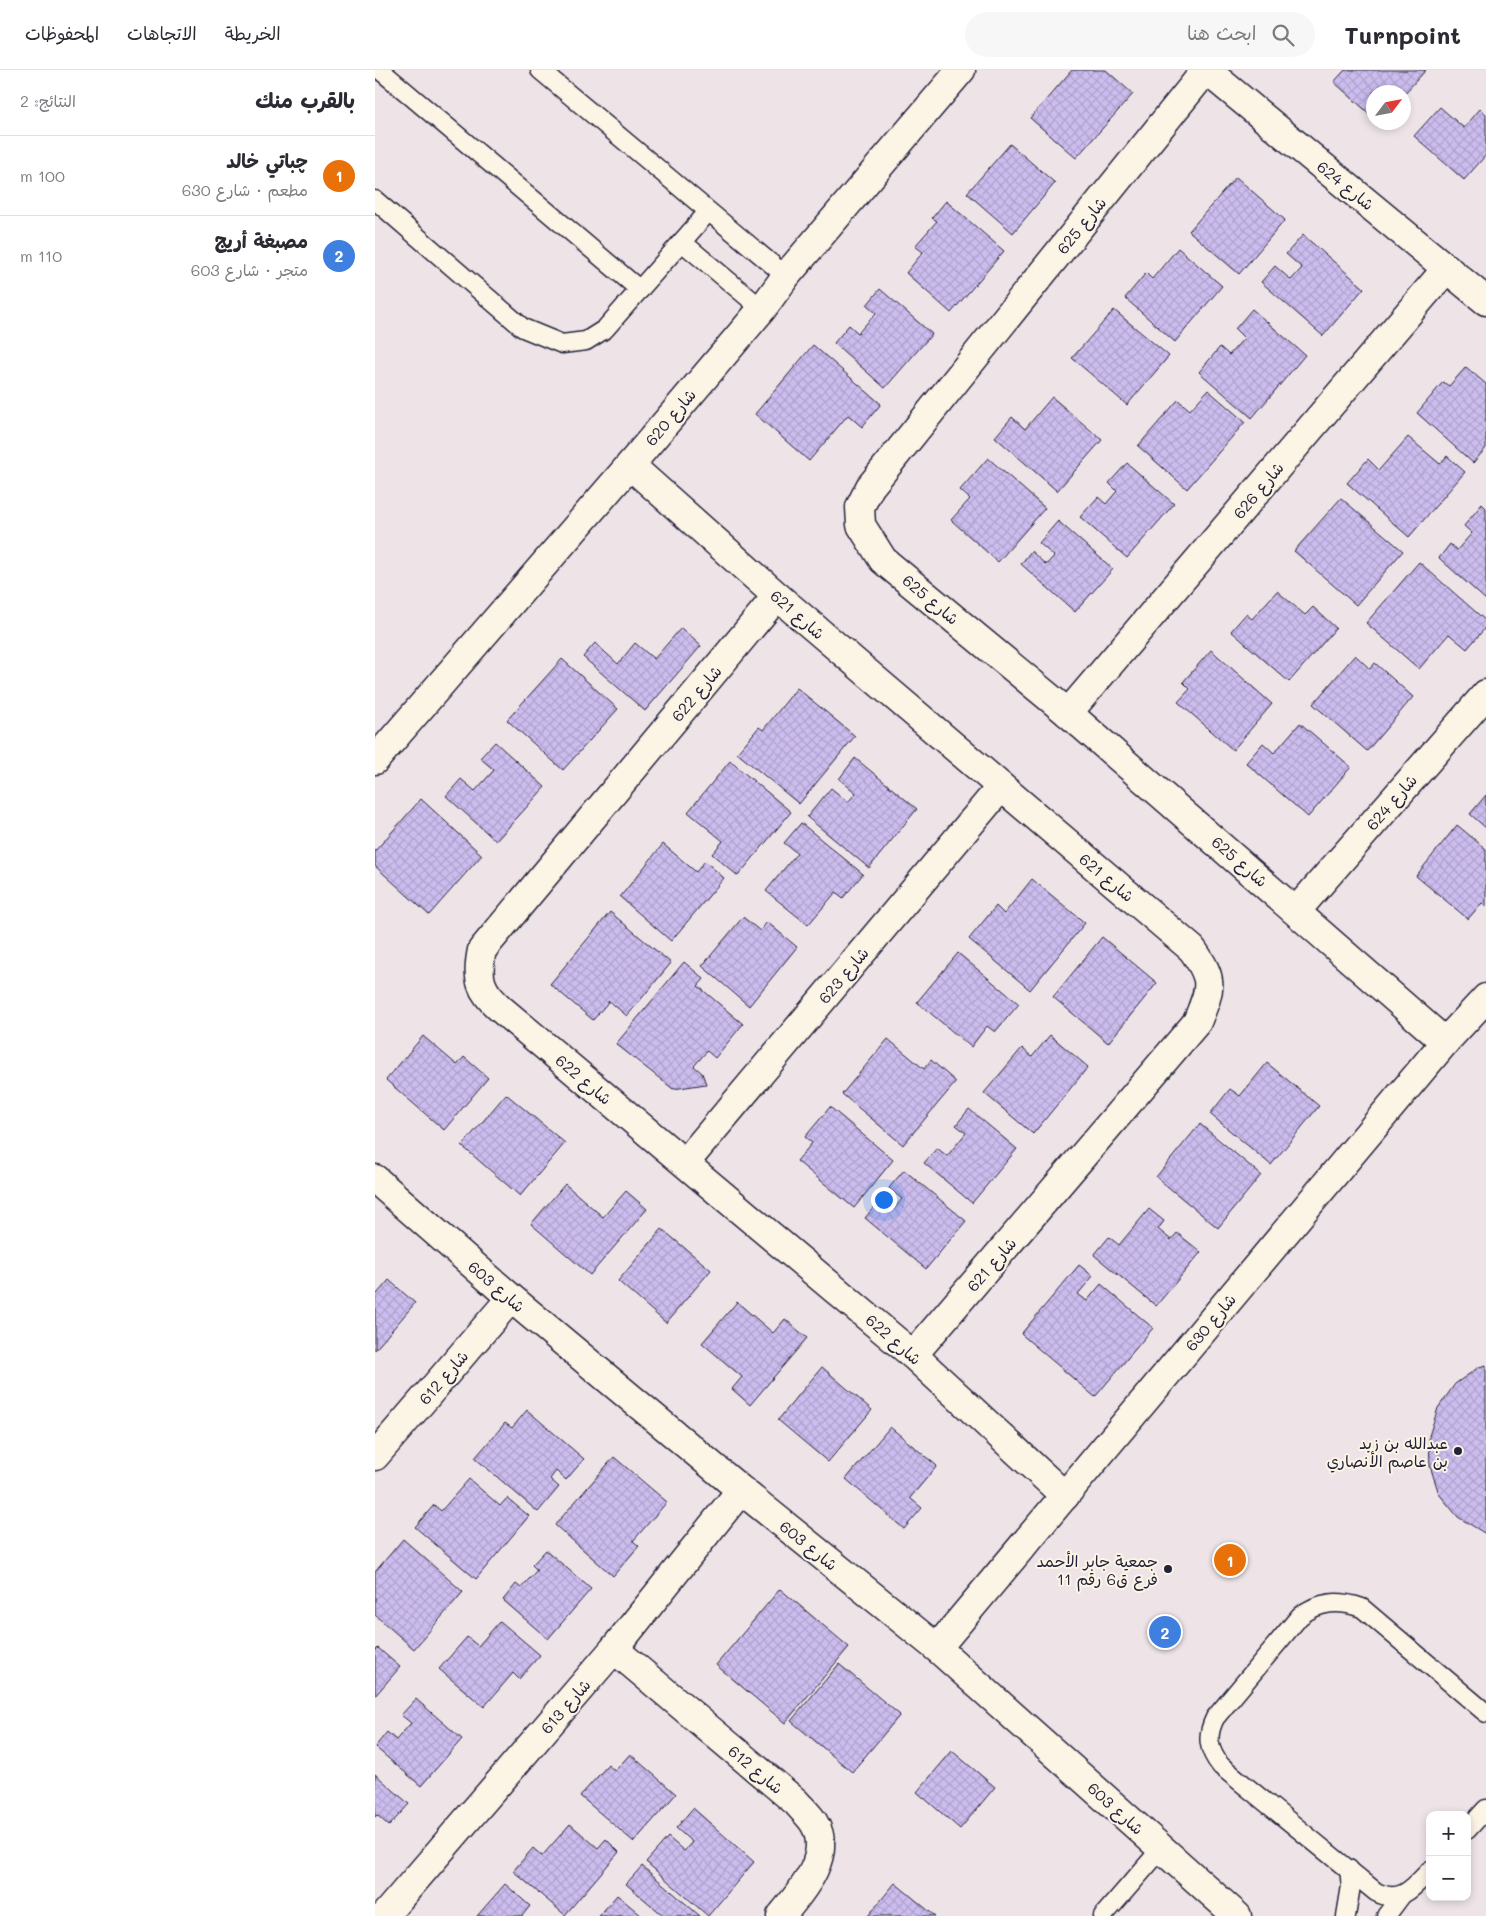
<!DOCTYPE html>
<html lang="ar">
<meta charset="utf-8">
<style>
:root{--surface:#fff;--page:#f7f7f7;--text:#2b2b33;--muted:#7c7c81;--line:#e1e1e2;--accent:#111827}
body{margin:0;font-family:Mali,"Playpen Sans Arabic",sans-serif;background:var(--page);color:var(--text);direction:rtl}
.controls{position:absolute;right:15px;bottom:15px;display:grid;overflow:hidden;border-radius:10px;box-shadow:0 2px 8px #0003}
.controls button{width:45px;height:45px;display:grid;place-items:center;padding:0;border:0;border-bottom:1px solid var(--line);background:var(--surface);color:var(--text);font:25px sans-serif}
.compass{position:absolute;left:991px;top:15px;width:45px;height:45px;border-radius:50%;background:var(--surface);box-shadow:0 2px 8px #0003;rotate:58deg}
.you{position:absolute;left:508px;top:1129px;width:18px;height:18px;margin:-12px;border:4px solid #fff;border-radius:50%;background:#1a73e8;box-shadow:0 0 0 8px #1a73e833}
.badge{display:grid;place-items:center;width:32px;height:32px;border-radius:50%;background:var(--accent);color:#fff;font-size:16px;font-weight:700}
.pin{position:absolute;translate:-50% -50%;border:2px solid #fff;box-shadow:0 1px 5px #0006}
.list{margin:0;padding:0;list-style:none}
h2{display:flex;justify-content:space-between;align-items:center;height:65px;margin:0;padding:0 20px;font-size:21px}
h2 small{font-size:16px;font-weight:400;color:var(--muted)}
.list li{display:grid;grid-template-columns:32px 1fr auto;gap:15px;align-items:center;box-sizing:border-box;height:80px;padding:0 20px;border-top:1px solid var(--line)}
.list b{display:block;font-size:19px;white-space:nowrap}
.list p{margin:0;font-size:16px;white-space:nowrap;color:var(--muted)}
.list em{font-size:16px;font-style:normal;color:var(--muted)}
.icon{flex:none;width:28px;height:28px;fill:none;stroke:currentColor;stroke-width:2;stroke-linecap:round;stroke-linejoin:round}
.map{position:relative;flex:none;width:1111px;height:1846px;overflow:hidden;direction:ltr}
header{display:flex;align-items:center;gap:30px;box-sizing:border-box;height:70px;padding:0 25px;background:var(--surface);border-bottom:1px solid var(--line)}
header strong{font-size:24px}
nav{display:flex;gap:28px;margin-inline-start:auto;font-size:18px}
.search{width:350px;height:45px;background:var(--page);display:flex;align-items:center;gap:12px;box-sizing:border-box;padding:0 18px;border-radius:28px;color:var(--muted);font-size:19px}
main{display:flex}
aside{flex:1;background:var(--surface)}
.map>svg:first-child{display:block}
.building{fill:url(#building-cross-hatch);stroke:#22223b}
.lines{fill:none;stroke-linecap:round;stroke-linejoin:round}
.service-casing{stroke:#22223b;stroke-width:21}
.minor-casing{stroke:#22223b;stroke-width:31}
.service{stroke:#fcf5e5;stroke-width:18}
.minor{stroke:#fcf5e5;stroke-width:28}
.poi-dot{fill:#22223b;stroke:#fcf5e5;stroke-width:2}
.labels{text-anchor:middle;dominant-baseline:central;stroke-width:4;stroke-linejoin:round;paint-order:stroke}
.street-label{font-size:16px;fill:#22223b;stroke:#fcf5e5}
.poi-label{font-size:16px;fill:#22223b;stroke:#fcf5e5;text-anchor:end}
</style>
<header>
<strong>Turnpoint</strong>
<div class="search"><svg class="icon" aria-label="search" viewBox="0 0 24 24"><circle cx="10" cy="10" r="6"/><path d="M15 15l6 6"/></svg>ابحث هنا</div>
<nav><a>الخريطة</a><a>الاتجاهات</a><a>المحفوظات</a></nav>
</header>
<main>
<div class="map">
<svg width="1111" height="1846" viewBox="0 0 1111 1846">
<defs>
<pattern id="building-cross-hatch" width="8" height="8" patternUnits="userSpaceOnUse" patternTransform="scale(1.25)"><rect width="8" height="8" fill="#ccbdee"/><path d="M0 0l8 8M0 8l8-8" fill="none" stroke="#afa2cd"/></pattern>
</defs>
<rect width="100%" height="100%" fill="#eee4e8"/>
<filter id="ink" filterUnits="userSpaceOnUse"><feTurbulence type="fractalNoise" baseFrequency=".02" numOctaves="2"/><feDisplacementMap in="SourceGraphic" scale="10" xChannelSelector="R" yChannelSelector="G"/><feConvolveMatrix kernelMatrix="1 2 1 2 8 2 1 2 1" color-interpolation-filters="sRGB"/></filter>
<g filter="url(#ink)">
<g class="building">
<polygon points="697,0 731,0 758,24 701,88 655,48"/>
<polygon points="970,0 1051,0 1028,25 1028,22 998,22 998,47 959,12"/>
<polygon points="1065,37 1089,58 1105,39 1111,44 1111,85 1089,110 1039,66"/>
<polygon points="635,74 680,113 638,163 592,123"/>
<polygon points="861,107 910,150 864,204 814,161"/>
<polygon points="571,131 629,181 576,243 531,203 548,182 540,176 562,151 557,148"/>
<polygon points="928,165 989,218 948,266 886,212 900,196 916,210 927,198 911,184"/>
<polygon points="803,178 847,216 800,272 750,228 771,203 777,209"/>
<polygon points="505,219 557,264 510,318 459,273 474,255 483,263 501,243 492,235"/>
<polygon points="877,239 930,285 877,348 824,302 845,277 854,285 869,268 860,259"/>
<polygon points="739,240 794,286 752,335 697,288"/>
<polygon points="438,275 506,334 487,357 473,345 434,391 380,344"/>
<polygon points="1091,297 1111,314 1111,378 1098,393 1042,343 1068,312 1074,316"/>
<polygon points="833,320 870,352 812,419 763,376 803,330 815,340"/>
<polygon points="677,327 727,370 682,421 620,367 637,347 650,359"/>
<polygon points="1033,367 1065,394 1072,386 1090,402 1034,467 972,413 993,389 1004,400"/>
<polygon points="613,388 670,438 623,492 576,450 595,429 585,420"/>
<polygon points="752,393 799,434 752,488 705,447 723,427 731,434 742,421 734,413"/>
<polygon points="966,428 1028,481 981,535 919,481"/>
<polygon points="1107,434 1111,438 1111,530 1064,488 1075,474 1082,480 1097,463 1089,456"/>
<polygon points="683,451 738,499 700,542 646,494 656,481 671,495 679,486 664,473"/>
<polygon points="1044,492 1111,551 1111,557 1092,579 1074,564 1044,599 991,553"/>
<polygon points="902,521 930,545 938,537 961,558 914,612 856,561 871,544 877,549"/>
<polygon points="306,558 326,576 270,641 208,587 220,573 243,594 260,573 279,589"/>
<polygon points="836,580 897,634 858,680 803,632 815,619 808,612"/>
<polygon points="980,585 995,599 1000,593 1038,627 992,681 938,634"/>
<polygon points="187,589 243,639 188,700 132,650"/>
<polygon points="422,618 480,666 424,734 362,683 384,657 388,660"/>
<polygon points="925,653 976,697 933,747 871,693 888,673 899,683"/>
<polygon points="120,672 170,717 121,771 71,726 86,709 100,721 119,700 105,688"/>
<polygon points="480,688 542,739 494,798 432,747 456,718 473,732 481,723 464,709"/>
<polygon points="355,691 416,742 363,806 337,784 348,771 313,742"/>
<polygon points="1111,725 1111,758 1095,744"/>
<polygon points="46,729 107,785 54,845 0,796 0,781"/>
<polygon points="426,753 488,804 468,828 461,822 433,855 391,821 422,783 409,773"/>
<polygon points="1082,755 1111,779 1111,837 1107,833 1093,849 1041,806"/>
<polygon points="288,774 321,802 330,791 349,808 296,871 245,827"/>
<polygon points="657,809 710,853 655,920 594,869 621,836 629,844"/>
<polygon points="235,842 296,893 252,946 234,931 218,950 175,914"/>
<polygon points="368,847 385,861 392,852 422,877 374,936 327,896"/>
<polygon points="727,867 782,913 733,973 678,927"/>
<polygon points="583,883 644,934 620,962 612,956 596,977 542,932"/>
<polygon points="309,892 329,909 323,916 368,954 340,988 332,981 319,996 327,1003 331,1014 298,1019 241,974"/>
<polygon points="675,965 713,997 658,1064 609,1023 647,978 657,987"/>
<polygon points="48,966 82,995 89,987 113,1008 69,1060 11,1010"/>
<polygon points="513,969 549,999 556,990 581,1012 528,1075 467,1024"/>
<polygon points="892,993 944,1036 896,1095 835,1044 855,1019 865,1026"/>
<polygon points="131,1024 190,1073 145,1126 87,1076"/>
<polygon points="455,1037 518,1090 479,1138 422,1091 437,1073 430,1067"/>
<polygon points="594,1039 642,1079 597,1133 549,1093 562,1078 572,1086 591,1063 581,1055"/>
<polygon points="825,1054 886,1105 843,1158 781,1107"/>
<polygon points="529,1100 591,1151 551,1199 490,1148 505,1130 518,1140 527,1129 514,1118"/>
<polygon points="190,1114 228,1147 251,1121 272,1139 215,1205 156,1154"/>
<polygon points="774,1139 789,1151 783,1159 796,1170 802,1163 826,1182 781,1236 719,1185 734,1167 744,1175"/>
<polygon points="287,1159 336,1200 291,1253 243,1211"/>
<polygon points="704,1195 718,1206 703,1224 712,1231 726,1214 778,1258 720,1327 646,1264"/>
<polygon points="14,1210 40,1233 0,1280 0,1222 2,1224"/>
<polygon points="362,1232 398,1263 410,1249 432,1268 375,1335 357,1319 367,1307 327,1273"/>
<polygon points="1111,1295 1111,1464 1083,1447 1064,1424 1055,1396 1054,1366 1063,1338 1080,1314 1104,1297"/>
<polygon points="447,1297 497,1340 453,1392 403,1350"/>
<polygon points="152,1340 209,1389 191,1410 181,1401 175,1409 184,1417 163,1442 100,1388 130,1353 137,1358"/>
<polygon points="515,1357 562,1396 535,1428 547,1438 529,1459 471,1409"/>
<polygon points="239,1387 292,1432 258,1471 264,1476 238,1506 180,1455"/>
<polygon points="94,1409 125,1436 132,1428 154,1446 101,1509 40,1457 59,1435 66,1441"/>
<polygon points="28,1469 88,1522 39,1579 0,1545 0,1502"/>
<polygon points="171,1480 216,1519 173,1569 128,1530 141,1514 146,1518 162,1500 157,1495"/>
<polygon points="405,1519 474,1577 410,1653 341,1595"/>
<polygon points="125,1551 165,1585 144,1609 138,1603 109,1637 64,1599 92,1567 103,1576"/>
<polygon points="3,1578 25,1597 0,1626 0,1581"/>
<polygon points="464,1594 525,1645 477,1702 416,1651"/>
<polygon points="41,1629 87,1669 46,1716 0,1677 12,1662 21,1670 36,1653 26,1645"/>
<polygon points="577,1681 620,1717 585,1759 542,1722"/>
<polygon points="255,1684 301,1724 259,1772 205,1726 233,1695 240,1701"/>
<polygon points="0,1704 34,1734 14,1756 2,1745 0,1747"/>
<polygon points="318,1738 379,1792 333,1846 271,1792 293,1767 309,1781 317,1772 301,1758"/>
<polygon points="195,1754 223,1778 231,1769 244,1782 190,1845 138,1801 158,1778 167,1786"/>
<polygon points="267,1796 325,1846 289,1846 251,1814"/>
<polygon points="520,1813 560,1846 493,1846"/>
<polygon points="130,1814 155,1836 147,1846 102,1846"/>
<polygon points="242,1825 267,1846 224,1846"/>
</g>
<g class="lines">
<g class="service-casing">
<g id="service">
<polyline points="5,0 265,220"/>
<polyline points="165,0 411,206"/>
<polyline points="0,130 148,258 187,274 211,271 230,259 333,142"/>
<polyline points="307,172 387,239"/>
<polyline points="1092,1760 1111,1739"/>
<path d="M1055 1800C1039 1817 1025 1835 1001 1822L846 1696C833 1680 831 1666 840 1648L925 1546C945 1531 964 1530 987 1538L1111 1643"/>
<polyline points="728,1846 787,1778"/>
<polyline points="971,1846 976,1816 974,1799"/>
<polyline points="1011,1846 1026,1826"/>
</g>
</g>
<g class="minor-casing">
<g id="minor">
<polyline points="831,0 495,417 485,437 486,455 508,490 693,643 1070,972"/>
<polyline points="831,0 1111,231"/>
<path d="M255 395 402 526 817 879C840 911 836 917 822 952L538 1285"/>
<path d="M402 526 107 880C101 909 105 921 127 940L538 1285 690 1426"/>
<polyline points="693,643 1072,198"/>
<polyline points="0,690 255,395 387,239 411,206 586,0"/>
<polyline points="922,840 1111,624"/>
<polyline points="310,1093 626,717"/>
<polyline points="0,1109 136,1228 366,1420 562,1578 862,1846"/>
<polyline points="0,1386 136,1228"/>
<polyline points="562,1578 1070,972 1111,928"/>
<path d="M239 1579 421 1732C427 1739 435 1746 439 1753 459 1786 425 1823 406 1846"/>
<polyline points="9,1846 239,1579 366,1420"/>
</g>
</g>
<use href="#service" class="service"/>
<use href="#minor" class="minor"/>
</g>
</g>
<g class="poi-dot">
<circle cx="1083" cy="1381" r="5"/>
<circle cx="793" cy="1499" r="5"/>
</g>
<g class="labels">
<g class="street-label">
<text transform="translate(971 115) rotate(39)">شارع 624</text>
<text transform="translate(706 155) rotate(-51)">شارع 625</text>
<text transform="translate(295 347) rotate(-50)">شارع 620</text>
<text transform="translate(883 420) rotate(-50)">شارع 626</text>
<text transform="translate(556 529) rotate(40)">شارع 625</text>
<text transform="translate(423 544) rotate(41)">شارع 621</text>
<text transform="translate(321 623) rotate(-50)">شارع 622</text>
<text transform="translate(1016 732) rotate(-49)">شارع 624</text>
<text transform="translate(865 791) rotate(41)">شارع 625</text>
<text transform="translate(732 807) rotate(40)">شارع 621</text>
<text transform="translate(468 905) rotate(-50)">شارع 623</text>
<text transform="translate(209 1009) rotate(40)">شارع 622</text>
<text transform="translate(616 1194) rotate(-49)">شارع 621</text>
<text transform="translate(122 1216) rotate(41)">شارع 603</text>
<text transform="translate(835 1252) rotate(-50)">شارع 630</text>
<text transform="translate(519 1269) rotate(41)">شارع 622</text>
<text transform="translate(68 1307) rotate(-49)">شارع 612</text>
<text transform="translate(434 1475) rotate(39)">شارع 603</text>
<text transform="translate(190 1636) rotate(-49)">شارع 613</text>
<text transform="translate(381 1699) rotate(40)">شارع 612</text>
<text transform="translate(741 1738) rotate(42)">شارع 603</text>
</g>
<g class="poi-label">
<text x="1073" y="1372">عبدالله بن زيد<tspan x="1073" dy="18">بن عاصم الأنصاري</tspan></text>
<text x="783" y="1490">جمعية جابر الأحمد<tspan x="783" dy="18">فرع ق6 رقم 11</tspan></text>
</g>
</g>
</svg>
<div class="controls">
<button>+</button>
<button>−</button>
</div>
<svg class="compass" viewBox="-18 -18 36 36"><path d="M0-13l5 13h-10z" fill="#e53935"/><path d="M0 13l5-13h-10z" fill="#7c7c81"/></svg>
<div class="you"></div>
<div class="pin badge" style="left:855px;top:1490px;background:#e8710a">1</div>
<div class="pin badge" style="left:790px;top:1562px;background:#3f7fe0">2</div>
</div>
<aside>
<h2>بالقرب منك<small>النتائج: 2</small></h2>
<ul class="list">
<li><span class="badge" style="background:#e8710a">1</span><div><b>چباتي خالد</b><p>مطعم · شارع 630</p></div><em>100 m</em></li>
<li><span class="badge" style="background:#3f7fe0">2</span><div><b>مصبغة أريج</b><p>متجر · شارع 603</p></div><em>110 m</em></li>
</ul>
</aside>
</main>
